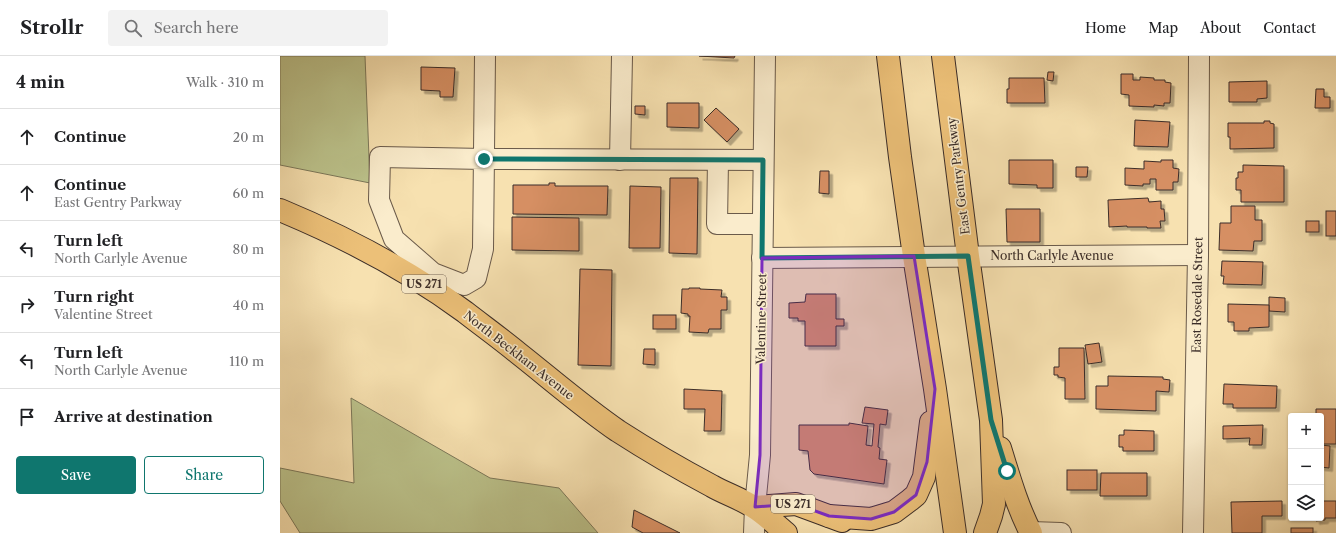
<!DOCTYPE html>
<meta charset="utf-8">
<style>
:root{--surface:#fff;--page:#f2f2f2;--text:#202124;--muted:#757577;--line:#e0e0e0;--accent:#0f766e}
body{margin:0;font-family:"Libre Caslon Text",serif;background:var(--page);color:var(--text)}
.controls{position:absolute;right:12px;bottom:12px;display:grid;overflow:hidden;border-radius:4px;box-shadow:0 1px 3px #0004}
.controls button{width:36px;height:36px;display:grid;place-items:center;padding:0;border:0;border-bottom:1px solid var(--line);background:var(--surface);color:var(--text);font:20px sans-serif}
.stop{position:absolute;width:12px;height:12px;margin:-9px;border:3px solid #0f766e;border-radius:50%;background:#fff}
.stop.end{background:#0f766e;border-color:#fff;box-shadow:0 1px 4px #0008}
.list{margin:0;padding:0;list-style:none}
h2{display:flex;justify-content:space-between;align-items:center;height:52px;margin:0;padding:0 16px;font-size:17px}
h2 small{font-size:13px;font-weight:400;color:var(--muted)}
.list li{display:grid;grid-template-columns:26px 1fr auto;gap:12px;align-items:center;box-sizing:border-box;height:56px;padding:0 16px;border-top:1px solid var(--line)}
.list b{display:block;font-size:15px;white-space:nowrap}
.list p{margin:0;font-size:13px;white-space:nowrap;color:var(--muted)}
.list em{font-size:13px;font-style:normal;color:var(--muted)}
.actions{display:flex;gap:8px;padding:12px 16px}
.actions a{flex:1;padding:9px 0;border:1px solid var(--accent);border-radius:4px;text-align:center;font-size:14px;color:var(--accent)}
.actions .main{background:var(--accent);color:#fff}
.icon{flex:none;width:22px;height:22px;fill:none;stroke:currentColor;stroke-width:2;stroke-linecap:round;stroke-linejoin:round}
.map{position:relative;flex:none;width:1056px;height:477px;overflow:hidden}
header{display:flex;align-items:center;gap:24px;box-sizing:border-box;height:56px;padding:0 20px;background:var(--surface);border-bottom:1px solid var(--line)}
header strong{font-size:19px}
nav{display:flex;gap:22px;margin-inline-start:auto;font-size:14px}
.search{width:280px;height:36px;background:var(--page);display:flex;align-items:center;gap:10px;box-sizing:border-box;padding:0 14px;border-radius:4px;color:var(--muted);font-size:15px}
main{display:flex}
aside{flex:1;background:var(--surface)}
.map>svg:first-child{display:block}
.green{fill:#bcc38c;stroke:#7c785a}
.building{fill:#d68f64;stroke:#3b2d28;filter:url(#shadow)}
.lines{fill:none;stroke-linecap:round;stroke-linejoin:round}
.minor-casing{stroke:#6a5a4a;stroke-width:22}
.major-casing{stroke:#3b2d28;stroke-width:24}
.minor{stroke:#faeccc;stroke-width:20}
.major{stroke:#ecc078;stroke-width:22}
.route{stroke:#0f766e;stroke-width:5}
.marked{fill:#7b2cbf;fill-opacity:0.2;stroke:#7b2cbf;stroke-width:3;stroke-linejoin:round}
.labels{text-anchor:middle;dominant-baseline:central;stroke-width:3;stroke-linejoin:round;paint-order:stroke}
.shield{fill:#faeccc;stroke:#746659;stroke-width:1}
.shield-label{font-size:11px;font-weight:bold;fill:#3b2d28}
.street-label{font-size:12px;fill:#3b2d28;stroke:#faeccc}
</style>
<header>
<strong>Strollr</strong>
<div class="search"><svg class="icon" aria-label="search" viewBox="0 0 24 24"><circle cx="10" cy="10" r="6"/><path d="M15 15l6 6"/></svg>Search here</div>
<nav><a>Home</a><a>Map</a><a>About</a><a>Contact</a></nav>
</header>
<main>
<aside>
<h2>4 min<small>Walk · 310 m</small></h2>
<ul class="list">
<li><svg class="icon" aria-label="ahead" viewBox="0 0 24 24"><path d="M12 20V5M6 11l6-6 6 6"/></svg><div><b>Continue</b></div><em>20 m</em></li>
<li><svg class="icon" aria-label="ahead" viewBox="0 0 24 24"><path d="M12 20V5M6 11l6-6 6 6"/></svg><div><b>Continue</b><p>East Gentry Parkway</p></div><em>60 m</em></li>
<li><svg class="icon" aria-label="left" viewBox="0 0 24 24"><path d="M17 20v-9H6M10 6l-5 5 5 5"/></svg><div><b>Turn left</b><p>North Carlyle Avenue</p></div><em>80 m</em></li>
<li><svg class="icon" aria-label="right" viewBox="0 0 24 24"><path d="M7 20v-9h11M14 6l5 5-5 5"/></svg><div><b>Turn right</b><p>Valentine Street</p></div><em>40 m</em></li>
<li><svg class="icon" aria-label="left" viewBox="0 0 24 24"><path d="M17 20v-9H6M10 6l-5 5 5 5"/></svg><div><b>Turn left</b><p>North Carlyle Avenue</p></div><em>110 m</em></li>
<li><svg class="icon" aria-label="arrive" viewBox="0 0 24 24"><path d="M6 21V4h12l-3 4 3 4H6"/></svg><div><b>Arrive at destination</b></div></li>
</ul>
<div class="actions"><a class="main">Save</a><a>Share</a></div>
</aside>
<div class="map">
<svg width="1056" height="477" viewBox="0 0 1056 477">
<defs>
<filter id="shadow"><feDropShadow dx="3.5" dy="3.5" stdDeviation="0" flood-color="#0004"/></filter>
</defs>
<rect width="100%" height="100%" fill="#f7e1b0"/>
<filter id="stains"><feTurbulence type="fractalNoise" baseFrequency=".005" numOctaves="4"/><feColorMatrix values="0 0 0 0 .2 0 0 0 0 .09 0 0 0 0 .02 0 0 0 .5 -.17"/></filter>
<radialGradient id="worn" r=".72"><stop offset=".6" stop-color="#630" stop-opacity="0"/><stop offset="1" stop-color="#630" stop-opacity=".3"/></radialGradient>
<g class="green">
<polygon points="0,0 85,0 90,127 0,109"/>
<polygon points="71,342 210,422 279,432 318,477 20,477 0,445 0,412 74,427"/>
</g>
<g class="building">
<polygon points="419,0 455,0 454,2"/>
<polygon points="141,11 175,12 173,41 160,41 160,35 141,34"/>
<polygon points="768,16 774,16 773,25 767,24"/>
<polygon points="841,18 853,18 853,24 860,24 860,21 874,22 874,24 885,24 885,26 891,27 890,47 884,47 884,50 874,49 874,51 849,50 849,39 841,38"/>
<polygon points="729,22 764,22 765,47 727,47 727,33 729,33"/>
<polygon points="987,25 987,42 977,43 977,46 949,46 949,26"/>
<polygon points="1036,33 1044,33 1044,41 1050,41 1050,52 1035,52"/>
<polygon points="387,47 419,47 419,72 387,71"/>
<polygon points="355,50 365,50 365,59 355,58"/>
<polygon points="436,52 459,73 447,86 424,64"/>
<polygon points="855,64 890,66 888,91 854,90"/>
<polygon points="984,65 990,65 990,67 994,68 994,92 950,93 950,81 948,81 948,67 984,67"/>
<polygon points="729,104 773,104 773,132 757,132 757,129 729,128"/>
<polygon points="881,104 893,104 893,112 899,113 898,126 893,126 893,134 876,134 876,123 870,123 870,128 863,128 863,130 845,129 845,112 864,113 864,105 881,106"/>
<polygon points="963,109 1004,110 1004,146 961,146 961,134 956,134 956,122 958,122 958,116 963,116"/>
<polygon points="796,111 808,111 807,121 796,121"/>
<polygon points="540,115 549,115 549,138 539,137"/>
<polygon points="390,122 418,122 417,198 389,197"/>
<polygon points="269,127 275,127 275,130 328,130 327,159 233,158 233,129 269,129"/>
<polygon points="350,130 381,131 380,192 349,192"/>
<polygon points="868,142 869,146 881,145 881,153 884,153 885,165 880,165 881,172 867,172 867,171 847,171 847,170 829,171 828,144"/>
<polygon points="951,150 975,150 975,164 982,164 982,185 974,185 973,195 939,194 940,167 951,167"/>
<polygon points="726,153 760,153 760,186 727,186"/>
<rect x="1046" y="155" width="10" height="25"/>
<polygon points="232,161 299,162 299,195 232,194"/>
<rect x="1026" y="165" width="13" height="11"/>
<polygon points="942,205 983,206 982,229 943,228 944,220 941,220"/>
<polygon points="300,213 332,214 331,310 298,309"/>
<polygon points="409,232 420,232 420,233 442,234 441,241 447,241 447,254 441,254 441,273 429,273 428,277 409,276 410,260 408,260 408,258 401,257 402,233 409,233"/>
<polygon points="526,238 556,238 556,263 564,263 564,270 556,270 556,290 525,290 525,265 518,265 518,262 509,262 509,247 525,246"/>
<polygon points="989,241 1005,242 1005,256 989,255"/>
<polygon points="948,248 989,249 989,271 969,272 969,275 954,275 954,266 948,266"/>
<rect x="373" y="259" width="23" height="14"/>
<polygon points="819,287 822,306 808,308 805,289"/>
<polygon points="779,292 804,292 805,343 785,343 785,322 778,321 778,319 774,319 774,311 779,311"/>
<polygon points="364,293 375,293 375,309 363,308"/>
<polygon points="828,320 883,321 883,323 890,324 889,336 876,335 876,355 816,353 816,330 828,330"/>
<polygon points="944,328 997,330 996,352 953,352 953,348 943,348"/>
<polygon points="404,333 442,335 441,375 424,375 425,353 404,353"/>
<polygon points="585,351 608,354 606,369 600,368 598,391 600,392 599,403 607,404 604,428 534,418 530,414 528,395 519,394 519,369 569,369 569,367 588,370 586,389 592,390 594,368 582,367"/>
<polygon points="1036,353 1056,353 1056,388 1041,388 1041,360 1036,360"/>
<polygon points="983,369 982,389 969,389 970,382 943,383 943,370"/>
<polygon points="844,374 874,375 874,395 843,395 843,391 839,391 839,379 844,379"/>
<polygon points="1041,389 1050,390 1049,412 1041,411"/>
<rect x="787" y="414" width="30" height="20"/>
<polygon points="821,417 867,417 867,440 820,440"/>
<polygon points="1002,445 1002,460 982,460 982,477 952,477 951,446"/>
<polygon points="1041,445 1056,445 1056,462 1045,462 1045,464 1036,465 1036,462 1041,462"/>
<polygon points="354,454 400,477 363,477 352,471"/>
<rect x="1011" y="472" width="22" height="5"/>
</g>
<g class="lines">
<g class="minor-casing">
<g id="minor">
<polyline points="205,0 203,193 196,222 184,229 153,217 114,183 99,144 100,101 204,103 483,104"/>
<polyline points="340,104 342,0"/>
<polyline points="438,104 437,168 482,168"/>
<polyline points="482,202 918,199"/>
<polyline points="751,476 781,477"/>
<polyline points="474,477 475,451 480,399 485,0"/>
<polyline points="913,477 918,199 919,0"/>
</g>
</g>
<g class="major-casing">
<g id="major">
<polyline points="608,0 620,101 634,200 655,333 675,477"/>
<polyline points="663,0 688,200 711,364 714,448 711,460 705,477"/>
<path d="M0 154C65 181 128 214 185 256 203 270 221 283 238 297 271 323 303 351 338 375 369 395 400 413 432 430 446 438 462 443 475 452 486 459 496 469 506 477"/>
<path d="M720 392C729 421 737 450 751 477"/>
<polyline points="475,451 516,448 562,465"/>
<polyline points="549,460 591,463 614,456 630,444 636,439 644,421 651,366"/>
</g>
</g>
<use href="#minor" class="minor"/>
<use href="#major" class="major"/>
</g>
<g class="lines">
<polyline class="route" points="204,103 483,104 482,202 688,200 711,364 727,415"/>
</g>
<path class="marked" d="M634 200 655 333 647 406 636 439 614 456 591 463 549 460 516 448 475 451 480 399 482 202Z"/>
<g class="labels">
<g class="shield">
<rect x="122" y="219" width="44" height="18" rx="3"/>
<rect x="491" y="439" width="44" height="18" rx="3"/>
</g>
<g class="shield-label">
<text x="144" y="228">US 271</text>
<text x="513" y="448">US 271</text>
</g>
<g class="street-label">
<text transform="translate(678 120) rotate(-97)">East Gentry Parkway</text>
<text x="772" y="199">North Carlyle Avenue</text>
<text transform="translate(917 239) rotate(-89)">East Rosedale Street</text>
<text transform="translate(481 263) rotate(-89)">Valentine Street</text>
<text transform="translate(239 299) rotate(38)">North Beckham Avenue</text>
</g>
</g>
<rect width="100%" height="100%" filter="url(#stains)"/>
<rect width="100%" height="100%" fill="url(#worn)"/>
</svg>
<div class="controls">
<button>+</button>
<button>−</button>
<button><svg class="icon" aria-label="layers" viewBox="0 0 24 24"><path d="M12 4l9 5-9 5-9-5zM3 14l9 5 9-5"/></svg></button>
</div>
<div class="stop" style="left:727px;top:415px"></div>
<div class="stop end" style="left:204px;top:103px"></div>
</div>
</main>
